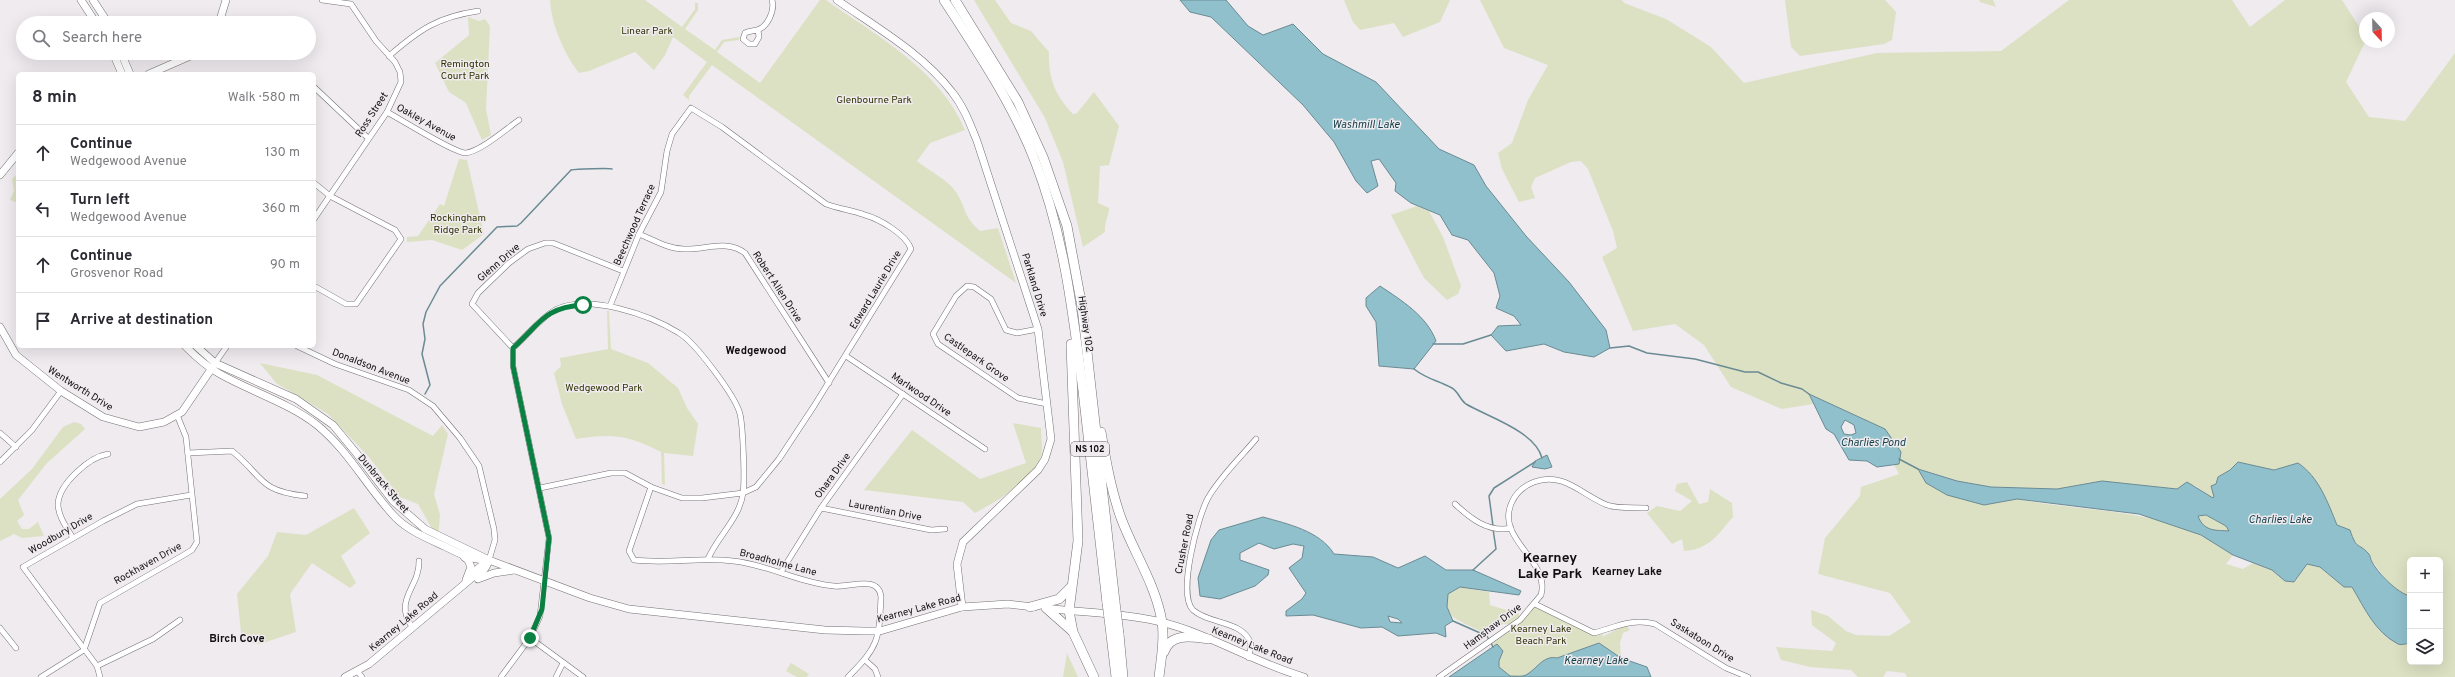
<!DOCTYPE html>
<meta charset="utf-8">
<style>
:root{--surface:#fff;--page:#f2f2f3;--text:#2b2b33;--muted:#7c7c81;--line:#e1e1e2}
body{margin:0;font-family:Overpass,sans-serif;background:var(--page);color:var(--text)}
.controls{position:absolute;right:12px;bottom:12px;display:grid;overflow:hidden;border-radius:6px;box-shadow:0 4px 16px #0002}
.controls button{width:36px;height:36px;display:grid;place-items:center;padding:0;border:0;border-bottom:1px solid var(--line);background:var(--surface);color:var(--text);font:20px sans-serif}
.compass{position:absolute;left:2359px;top:12px;width:36px;height:36px;border-radius:50%;background:var(--surface);box-shadow:0 4px 16px #0002;rotate:158deg}
.stop{position:absolute;width:12px;height:12px;margin:-9px;border:3px solid #0b8043;border-radius:50%;background:#fff}
.stop.end{background:#0b8043;border-color:#fff;box-shadow:0 1px 4px #0008}
.list{margin:0;padding:0;list-style:none}
h2{display:flex;justify-content:space-between;align-items:center;height:52px;margin:0;padding:0 16px;font-size:17px}
h2 small{font-size:13px;font-weight:400;color:var(--muted)}
.list li{display:grid;grid-template-columns:26px 1fr auto;gap:12px;align-items:center;box-sizing:border-box;height:56px;padding:0 16px;border-top:1px solid var(--line)}
.list b{display:block;font-size:15px;white-space:nowrap}
.list p{margin:0;font-size:13px;white-space:nowrap;color:var(--muted)}
.list em{font-size:13px;font-style:normal;color:var(--muted)}
.icon{flex:none;width:22px;height:22px;fill:none;stroke:currentColor;stroke-width:2;stroke-linecap:round;stroke-linejoin:round}
.map{position:relative;flex:none;width:2455px;height:677px;overflow:hidden}
.search{position:absolute;background:var(--surface);box-shadow:0 4px 16px #0002;left:16px;top:16px;width:300px;height:44px;display:flex;align-items:center;gap:10px;box-sizing:border-box;padding:0 14px;border-radius:22px;color:var(--muted);font-size:15px}
.panel{position:absolute;background:var(--surface);box-shadow:0 4px 16px #0002;left:16px;top:72px;width:300px;height:276px;border-radius:6px}
.map>svg:first-child{display:block}
.green{fill:#dde1c3;fill-rule:evenodd}
.water{fill:#90c0cc;stroke:#6a8b94;fill-rule:evenodd}
.lines{fill:none;stroke-linecap:round;stroke-linejoin:round}
.stream{stroke:#6a8b94;stroke-width:1.5}
.street-casing{stroke:#747074;stroke-width:6}
.secondary-casing{stroke:#747074;stroke-width:8}
.highway-casing{stroke:#747074;stroke-width:10}
.street{stroke:#fff;stroke-width:5}
.secondary{stroke:#fff;stroke-width:7}
.highway{stroke:#fff;stroke-width:9}
.highway-bridge-casing{stroke:#747074;stroke-width:10;stroke-linecap:butt}
.highway-bridge{stroke:#fff;stroke-width:9}
.route{stroke:#0b8043;stroke-width:5}
.labels{text-anchor:middle;dominant-baseline:central;stroke-width:3;stroke-linejoin:round;paint-order:stroke}
.shield{fill:#efebef;stroke:#545153;stroke-width:1}
.shield-label{font-size:9px;font-weight:bold;fill:#110f10}
.park-label{font-size:10px;fill:#303202;stroke:#efebef}
.street-label{font-size:10px;fill:#110f10;stroke:#efebef}
.water-label{font-size:11px;font-style:italic;fill:#133e48;stroke:#efebef}
.neighbourhood-label{font-size:11px;font-weight:bold;fill:#110f10;stroke:#efebef}
.district-label{font-size:14px;font-weight:bold;fill:#110f10;stroke:#efebef}
</style>
<div class="map">
<svg width="2455" height="677" viewBox="0 0 2455 677">
<rect width="100%" height="100%" fill="#efebef"/>
<g class="green">
<path d="M550 0H645L682 27 695 9V3H698V10L685 29 715 50 722 40 739 37V40L724 42 717 52 760 83 820 0H826C878 37 939 69 965 130L930 143 917 161C929 171 947 179 956 192 967 209 962 215 980 231L998 228 1016 283 712 65 689 96V100L683 95 707 62 673 37 665 55 654 70 635 52 589 71 579 73C564 54 551 23 550 0Z"/>
<path d="M974 0H995L1011 23 1031 31 1049 52C1048 78 1055 95 1073 114L1077 113 1094 92 1119 126 1109 165 1100 166 1098 203 1109 208C1109 217 1104 222 1105 232L1083 247 1063 162 1045 118Z"/>
<polygon points="1344,0 1450,0 1440,22 1403,37 1394,23 1360,30 1353,22"/>
<path d="M1480 0H1622L1624 3 1666 19 1711 47 1744 83 1877 53 2001 51 2069 0H2232L2250 27 2285 0H2342L2365 36V42L2346 82 2369 117 2405 121 2455 53V677H1907L1905 673 1887 671 1883 677H1858L1851 670 1810 667 1781 660 1776 647 1832 651 1836 643 1812 625 1811 610 1828 616 1846 631 1856 635 1889 636 1911 622 1890 593 1818 574 1825 538 1860 496 1861 487 1899 474 1894 465 1899 464 1901 452 1809 395 1813 404 1782 409 1731 387 1704 345 1675 324 1633 331 1602 257 1617 248 1613 231 1588 169 1581 161 1571 162 1535 178 1531 187 1535 198 1519 202 1502 169 1498 153 1512 143 1528 100 1548 65 1504 48ZM2238 462 2266 470 2303 466C2320 486 2327 501 2337 525L2350 530 2355 544 2367 552 2371 560 2392 587 2401 594 2410 596V560H2440V662H2410V645C2405 642 2403 646 2398 644 2375 632 2364 609 2352 587H2344L2320 567 2307 564 2295 582 2286 581 2272 570 2253 563 2243 569 2226 564 2233 555C2168 506 2092 514 2017 499 1984 492 1951 479 1918 469L1957 481 1991 487 2057 489 2102 481 2177 489 2194 485 2213 498 2214 497 2211 487 2216 485 2218 477 2230 470Z"/>
<polygon points="1785,0 1885,0 1896,12 1892,40 1884,44 1800,56 1791,47"/>
<polygon points="1979,0 1993,0 1996,7 1980,2"/>
<polygon points="468,17 479,21 485,19 490,26 486,109 491,135 482,140 466,103 449,92 435,63 469,35"/>
<polygon points="459,159 467,160 484,234 462,250 432,240 407,242 407,237 418,236 440,204 444,206"/>
<polygon points="18,173 18,203 10,200 14,191 12,179"/>
<polygon points="1417,206 1429,211 1443,237 1461,286 1458,294 1447,300 1424,278 1391,215"/>
<path d="M607 311H609L611 349 648 363 678 388 687 408 698 424 693 456 664 453 665 485 662 484 661 452C628 435 612 433 576 439L562 404 554 373 561 366 560 358 608 349Z"/>
<polygon points="260,363 317,375 433,436 442,425 448,434 434,494 440,515 438,539 418,504 400,497 368,456 328,414 276,383"/>
<polygon points="74,422 81,424 85,429 46,464 18,500 24,515 17,521 22,529 29,529 38,522 44,536 22,538 14,534 0,541 0,499 32,469 63,427"/>
<path d="M1013 423 1041 428C1041 436 1043 449 1041 456 1032 483 998 500 975 513L963 502 864 490 912 430 980 479 1026 463Z"/>
<path d="M1687 482 1699 504 1708 502 1710 489 1732 503 1733 517C1717 535 1710 549 1684 551L1682 539 1672 544 1647 513 1657 506 1680 511 1692 501 1675 491 1677 484Z"/>
<polygon points="354,508 370,533 341,556 356,583 350,588 312,563 290,594 296,632 260,644 242,642 237,594 268,556 277,532 306,535"/>
<path d="M2206 515 2226 526 2230 532C2216 529 2204 533 2198 516Z"/>
<path d="M1460 587 1489 592 1490 605 1519 614V619L1512 624H1503L1488 634C1479 630 1455 621 1449 613 1446 607 1448 600 1448 594Z"/>
<path d="M1535 604 1588 630 1604 631 1602 637 1626 625 1630 630 1623 633 1620 643 1621 658 1599 643 1556 658C1543 655 1537 669 1526 675 1522 677 1515 676 1510 676L1499 668V661L1501 656 1497 644 1493 647 1490 641 1516 623Z"/>
<polygon points="1067,653 1078,677 1063,677"/>
<polygon points="791,663 809,674 807,677 797,677 786,671"/>
</g>
<g class="water">
<polygon points="1180,0 1226,0 1248,26 1263,35 1293,24 1323,54 1376,82 1439,149 1474,165 1486,186 1526,236 1569,282 1606,330 1610,348 1594,357 1564,352 1544,344 1506,351 1491,335 1498,326 1521,325 1514,316 1496,308 1500,296 1494,273 1468,240 1452,235 1440,215 1411,203 1395,191 1396,183 1379,159 1371,161 1378,186 1367,193 1356,181 1334,142 1303,105 1211,17 1190,12"/>
<path d="M1380 286C1401 300 1427 316 1436 341L1414 369 1379 366 1376 322 1366 306V298Z"/>
<path d="M1809 394 1885 429 1901 452 1899 464 1877 467 1867 461 1849 460 1834 434 1826 429ZM1845 420 1854 425 1856 433 1851 435 1844 434 1841 427Z"/>
<polygon points="1547,455 1552,467 1545,469 1532,467 1535,461"/>
<path d="M2238 462 2274 470 2298 463C2319 477 2328 503 2337 525L2350 530C2357 551 2358 542 2368 553 2371 556 2370 559 2372 562 2378 573 2397 593 2410 596V645C2405 642 2403 646 2398 644 2375 632 2365 609 2352 587H2344L2320 567 2307 564 2294 582 2285 581 2272 570 2233 555 2201 535 2139 514 2017 499 1984 505 1947 495 1926 483 1918 469 1957 481 1991 487 2057 489 2102 481 2177 489 2187 482 2213 498 2214 497 2211 486 2216 484 2218 477 2230 470ZM2206 515 2226 526 2229 531C2216 530 2204 532 2198 516Z"/>
<path d="M1263 517C1288 524 1320 531 1334 554L1373 557 1398 568 1425 556 1446 570H1473L1521 591 1519 595 1460 587 1448 594 1447 607 1453 621 1445 626 1446 637 1436 633 1398 636 1382 627 1361 628 1313 615 1286 616V611L1302 599 1306 593 1289 568 1302 558 1304 546 1293 544 1274 549 1259 543 1240 553V560L1269 570 1268 575 1255 586 1220 599 1200 596 1198 578 1211 540 1219 530ZM1388 616 1398 619 1402 623 1390 622Z"/>
<path d="M1599 643 1621 658 1647 667 1651 677H1449L1497 644 1503 651 1499 661V667L1510 676C1515 676 1522 677 1526 675 1537 669 1543 655 1557 658Z"/>
</g>
<g class="lines">
<g class="stream">
<polyline points="1433,344 1463,344 1491,335"/>
<polyline points="1610,348 1629,346 1647,353 1695,359 1745,372 1758,372 1781,383 1802,389 1809,394"/>
<path d="M1414 369C1428 380 1438 380 1452 388 1458 391 1460 400 1466 404 1488 417 1535 431 1542 458"/>
<path d="M425 394 430 385 422 354 425 339 423 324 426 312 440 286 497 227 517 226 521 223 571 170C576 169 610 168 612 169"/>
<polyline points="1899,459 1918,469"/>
<polyline points="1493,526 1489,496 1494,488 1535,462"/>
<polyline points="1473,570 1496,549 1493,529"/>
<polyline points="1453,621 1487,636 1489,640"/>
<polyline points="1491,643 1493,647"/>
</g>
<g class="street-casing">
<g id="street">
<path d="M758 30 759 37 755 44H749L743 39 745 33C749 31 753 31 757 30 768 27 775 10 772 0"/>
<path d="M389 56C420 29 438 17 478 11"/>
<polyline points="314,87 368,138"/>
<path d="M387 112C400 119 456 154 466 153 481 151 506 129 519 120"/>
<polyline points="314,183 330,196 395,230 401,239 356,304 346,304 314,286"/>
<polyline points="314,219 387,112 401,82 400,72 395,62 376,41 351,4 322,0"/>
<path d="M639 234C654 240 668 249 684 249 705 250 727 239 745 253L829 383"/>
<polyline points="1038,329 1017,333 1006,330 991,299 974,287 967,286 956,296 933,334 938,344 1018,398 1047,404"/>
<polyline points="297,346 335,364 409,390 433,406 460,438 479,466 494,529 495,540 489,560"/>
<polyline points="513,348 472,304 478,293 509,263 528,249 545,243 553,243 623,271"/>
<polyline points="846,356 985,449"/>
<polyline points="215,363 227,346"/>
<polyline points="0,433 16,447"/>
<path d="M188 453 232 451C264 477 258 491 305 496"/>
<polyline points="0,462 32,430 61,391"/>
<path d="M651 487 629 551 634 560C667 564 700 557 733 561 767 564 799 583 834 586 848 588 879 574 881 597 879 640 879 646 848 677"/>
<path d="M540 488 611 473H625L651 487 682 498H702L743 493 756 487 779 459 814 406 911 249C906 234 879 219 865 215 852 210 839 209 826 204L722 127 691 108 672 134 667 151 661 192 639 234 610 306"/>
<path d="M1455 504C1470 518 1488 533 1511 528"/>
<polyline points="821,508 931,530 945,529"/>
<path d="M73 538C67 528 58 516 58 504 59 484 89 457 108 454"/>
<polyline points="781,572 821,508 903,394"/>
<path d="M1535 604 1594 633C1616 627 1632 618 1655 624L1726 668 1748 677"/>
<path d="M412 627C393 599 420 587 419 561"/>
<polyline points="0,628 16,648"/>
<polyline points="530,638 583,677"/>
<polyline points="84,650 100,603 182,556 192,550 197,542 186,437 177,415"/>
<path d="M1249 658 1251 644C1243 620 1210 625 1193 610 1177 594 1198 516 1208 498 1220 477 1240 458 1256 439"/>
<polyline points="865,660 875,669 878,677"/>
<polyline points="97,666 153,639 180,620"/>
<polyline points="358,672 362,677"/>
<polyline points="41,677 84,650"/>
<polyline points="100,677 97,666 23,567 103,521 137,504 191,495"/>
<path d="M501 677 530 638 540 616 549 538 518 390 513 366V348C527 336 539 319 555 310 588 293 650 315 679 333 695 342 736 397 740 414 743 426 745 481 743 493 740 518 717 537 708 559"/>
<polyline points="556,677 563,663"/>
<path d="M1439 677 1520 620 1541 595C1551 560 1494 539 1512 502 1516 493 1524 486 1534 482 1563 471 1582 495 1607 505 1618 509 1634 507 1646 508"/>
</g>
</g>
<g class="secondary-casing">
<g id="secondary">
<polyline points="81,0 96,23"/>
<polyline points="93,0 108,23"/>
<path d="M837 0C876 27 923 54 952 92 964 107 970 124 977 141L1038 329 1051 439 1045 459 1038 470 963 542 957 564 962 607"/>
<polyline points="219,23 226,0"/>
<polyline points="113,53 122,74"/>
<polyline points="121,53 130,74"/>
<polyline points="149,74 197,53"/>
<polyline points="0,175 18,153"/>
<polyline points="0,327 16,355 61,391 103,417 139,427 164,422 182,412 214,365"/>
<path d="M185 346C196 357 207 367 220 374 252 392 289 403 317 425 349 451 368 489 396 518 409 531 429 539 446 547 460 554 474 561 489 560"/>
<polyline points="196,346 215,363 296,399 333,425 357,454 393,501 425,529 489,560 590,598 629,609 825,630 864,631 880,631 962,607 1008,604 1034,607"/>
<polyline points="464,557 468,560 471,567 466,580"/>
<polyline points="473,577 475,571 487,561"/>
<polyline points="478,579 494,573 514,570"/>
<path d="M1046 608C1084 613 1124 613 1161 622 1210 634 1255 663 1304 677"/>
<path d="M345 677 369 664 473 577C482 574 486 569 489 560"/>
</g>
</g>
<g class="highway-casing">
<g id="highway">
<path d="M944 0C977 51 1013 104 1035 161 1064 235 1073 313 1083 391 1091 462 1099 532 1107 603"/>
<polyline points="955,0 1018,102 1043,157 1067,226 1082,307 1115,602"/>
<polyline points="1071,344 1078,541 1069,611 1073,632 1094,677"/>
<path d="M1101 432C1106 461 1111 490 1121 518 1134 553 1156 585 1162 622 1165 640 1161 659 1159 677"/>
<polyline points="1030,607 1059,599 1071,587"/>
<polyline points="1046,608 1072,631"/>
<polyline points="1119,634 1123,677"/>
<polyline points="1111,635 1116,677"/>
<path d="M1164 652C1171 632 1192 637 1209 639"/>
</g>
</g>
<use href="#street" class="street"/>
<use href="#secondary" class="secondary"/>
<use href="#highway" class="highway"/>
<g class="highway-bridge-casing">
<g id="highway-bridge">
<polyline points="1115,602 1119,634"/>
<polyline points="1107,603 1111,635"/>
</g>
</g>
<use href="#highway-bridge" class="highway-bridge"/>
</g>
<g class="lines">
<path class="route" d="M530 638 542 609 549 538 518 390 513 366V348C539 325 544 307 583 305"/>
</g>
<g class="labels">
<rect class="shield" x="1071" y="442" width="38" height="14" rx="3"/>
<g class="shield-label">
<text x="1090" y="449">NS 102</text>
</g>
<g class="park-label">
<text x="647" y="31">Linear Park</text>
<text x="465" y="64">Remington<tspan x="465" dy="12">Court Park</tspan></text>
<text x="874" y="100">Glenbourne Park</text>
<text x="458" y="218">Rockingham<tspan x="458" dy="12">Ridge Park</tspan></text>
<text x="604" y="388">Wedgewood Park</text>
<text x="1541" y="629">Kearney Lake<tspan x="1541" dy="12">Beach Park</tspan></text>
</g>
<g class="street-label">
<text transform="translate(372 115) rotate(-57)">Ross Street</text>
<text transform="translate(426 123) rotate(29)">Oakley Avenue</text>
<text transform="translate(635 225) rotate(-66)">Beechwood Terrace</text>
<text transform="translate(499 263) rotate(-41)">Glenn Drive</text>
<text transform="translate(1034 285) rotate(73)">Parkland Drive</text>
<text transform="translate(777 287) rotate(57)">Robert Allen Drive</text>
<text transform="translate(876 290) rotate(-59)">Edward Laurie Drive</text>
<text transform="translate(1085 324) rotate(82)">Highway 102</text>
<text transform="translate(976 358) rotate(35)">Castlepark Grove</text>
<text transform="translate(371 367) rotate(21)">Donaldson Avenue</text>
<text transform="translate(80 389) rotate(32)">Wentworth Drive</text>
<text transform="translate(921 395) rotate(34)">Marlwood Drive</text>
<text transform="translate(833 476) rotate(-54)">Ohara Drive</text>
<text transform="translate(383 484) rotate(50)">Dunbrack Street</text>
<text transform="translate(885 511) rotate(11)">Laurentian Drive</text>
<text transform="translate(61 534) rotate(-30)">Woodbury Drive</text>
<text transform="translate(1185 544) rotate(-79)">Crusher Road</text>
<text transform="translate(778 563) rotate(15)">Broadholme Lane</text>
<text transform="translate(148 564) rotate(-29)">Rockhaven Drive</text>
<text transform="translate(919 609) rotate(-15)">Kearney Lake Road</text>
<text transform="translate(404 622) rotate(-40)">Kearney Lake Road</text>
<text transform="translate(1493 627) rotate(-37)">Hamshaw Drive</text>
<text transform="translate(1702 641) rotate(32)">Saskatoon Drive</text>
<text transform="translate(1252 646) rotate(22)">Kearney Lake Road</text>
</g>
<g class="water-label">
<text x="1366" y="125">Washmill Lake</text>
<text x="1873" y="443">Charlies Pond</text>
<text x="2280" y="520">Charlies Lake</text>
<text x="1596" y="661">Kearney Lake</text>
</g>
<g class="neighbourhood-label">
<text x="756" y="351">Wedgewood</text>
<text x="1627" y="572">Kearney Lake</text>
<text x="237" y="639">Birch Cove</text>
</g>
<g class="district-label">
<text x="1550" y="558">Kearney<tspan x="1550" dy="16">Lake Park</tspan></text>
</g>
</g>
</svg>
<div class="controls">
<button>+</button>
<button>−</button>
<button><svg class="icon" aria-label="layers" viewBox="0 0 24 24"><path d="M12 4l9 5-9 5-9-5zM3 14l9 5 9-5"/></svg></button>
</div>
<svg class="compass" viewBox="-18 -18 36 36"><path d="M0-13l5 13h-10z" fill="#e53935"/><path d="M0 13l5-13h-10z" fill="#7c7c81"/></svg>
<div class="stop" style="left:583px;top:305px"></div>
<div class="stop end" style="left:530px;top:638px"></div>
<div class="search"><svg class="icon" aria-label="search" viewBox="0 0 24 24"><circle cx="10" cy="10" r="6"/><path d="M15 15l6 6"/></svg>Search here</div>
<section class="panel">
<h2>8 min<small>Walk · 580 m</small></h2>
<ul class="list">
<li><svg class="icon" aria-label="ahead" viewBox="0 0 24 24"><path d="M12 20V5M6 11l6-6 6 6"/></svg><div><b>Continue</b><p>Wedgewood Avenue</p></div><em>130 m</em></li>
<li><svg class="icon" aria-label="left" viewBox="0 0 24 24"><path d="M17 20v-9H6M10 6l-5 5 5 5"/></svg><div><b>Turn left</b><p>Wedgewood Avenue</p></div><em>360 m</em></li>
<li><svg class="icon" aria-label="ahead" viewBox="0 0 24 24"><path d="M12 20V5M6 11l6-6 6 6"/></svg><div><b>Continue</b><p>Grosvenor Road</p></div><em>90 m</em></li>
<li><svg class="icon" aria-label="arrive" viewBox="0 0 24 24"><path d="M6 21V4h12l-3 4 3 4H6"/></svg><div><b>Arrive at destination</b></div></li>
</ul>
</section>
</div>
